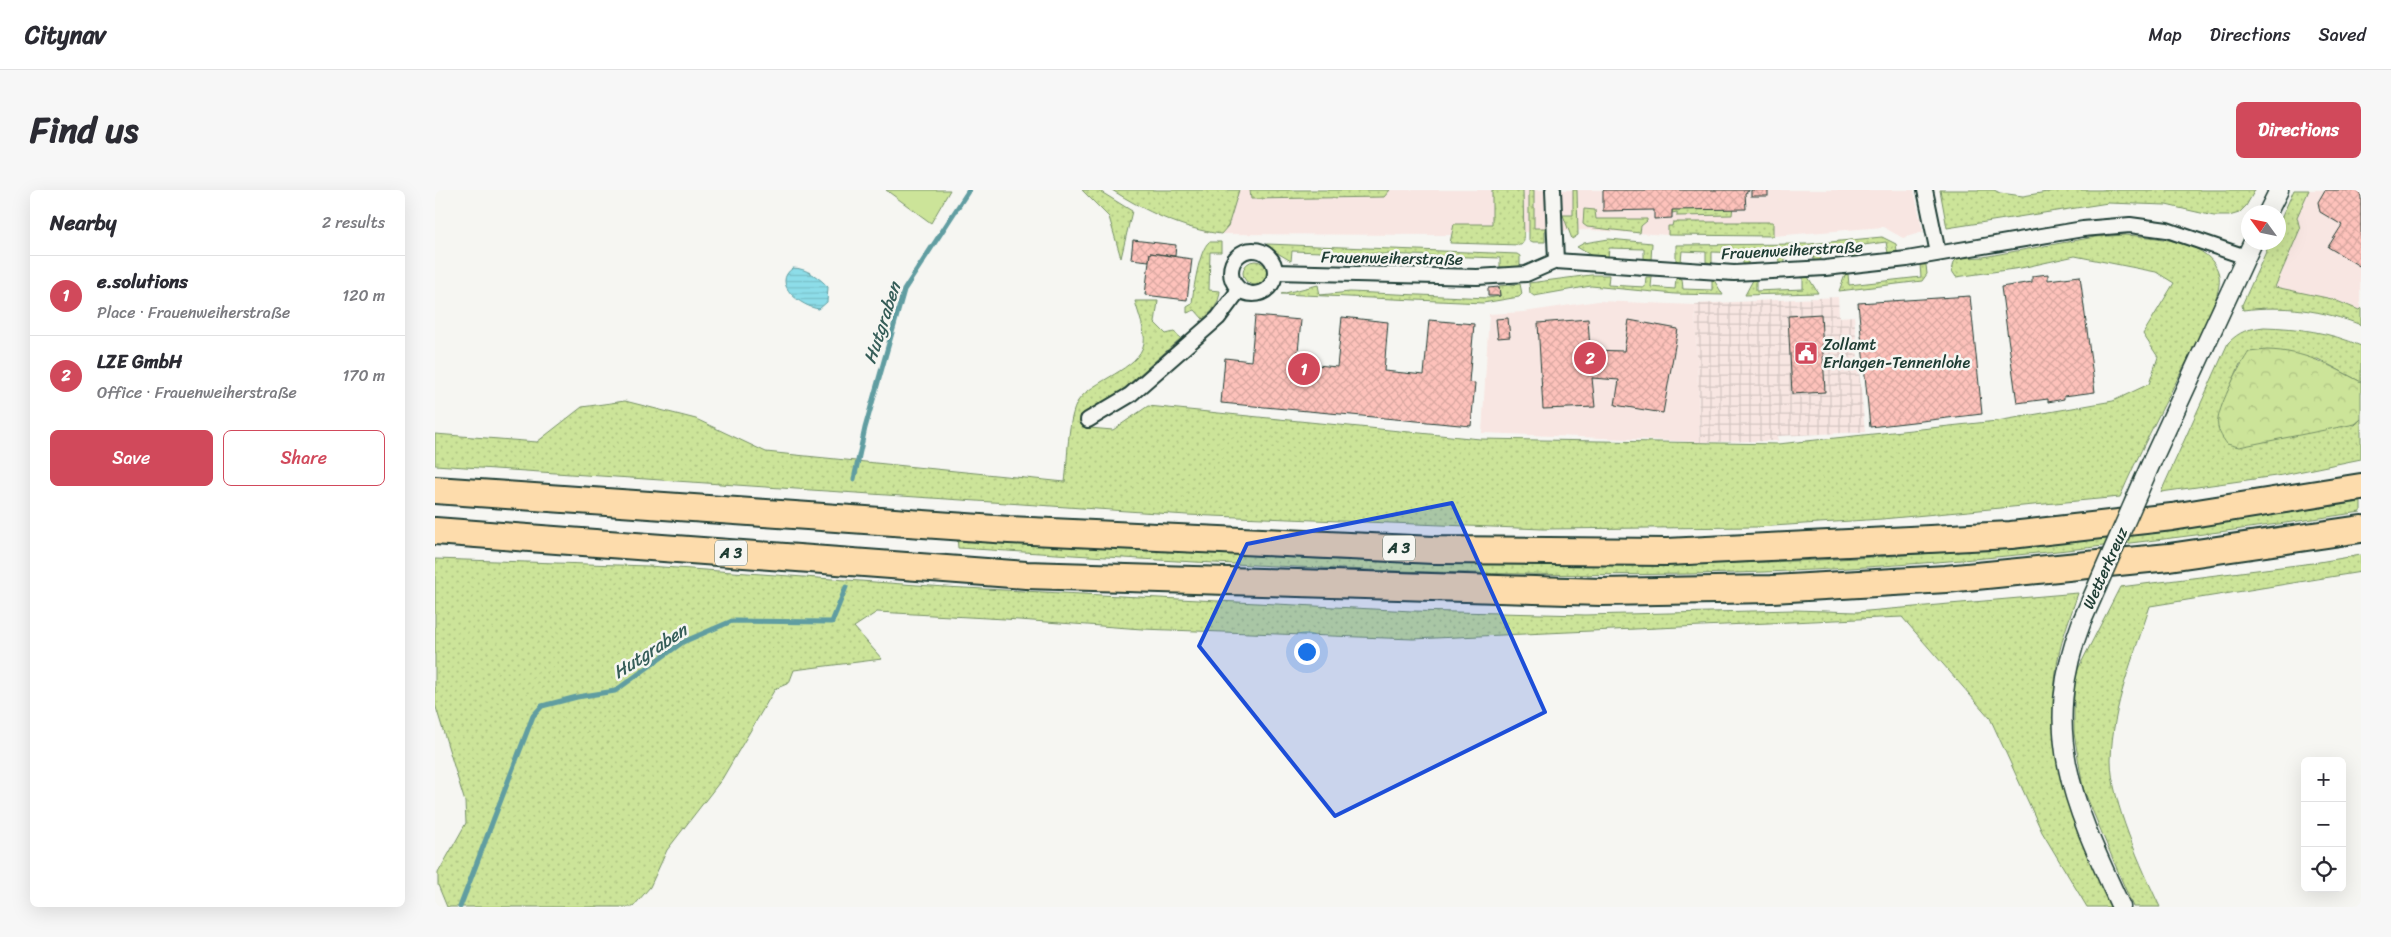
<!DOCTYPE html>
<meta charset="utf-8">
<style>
:root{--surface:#fff;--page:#f7f7f7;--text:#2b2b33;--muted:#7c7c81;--line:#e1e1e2;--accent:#d1495b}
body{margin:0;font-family:Sriracha,sans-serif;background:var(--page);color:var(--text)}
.controls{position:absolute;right:15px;bottom:15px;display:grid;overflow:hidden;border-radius:8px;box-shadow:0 5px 20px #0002}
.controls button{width:45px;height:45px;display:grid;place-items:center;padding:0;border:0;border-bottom:1px solid var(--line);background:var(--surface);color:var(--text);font:25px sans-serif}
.compass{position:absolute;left:1806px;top:15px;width:45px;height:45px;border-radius:50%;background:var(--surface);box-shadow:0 5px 20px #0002;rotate:303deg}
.you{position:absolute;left:871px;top:461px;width:18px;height:18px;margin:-12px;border:4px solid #fff;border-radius:50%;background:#1a73e8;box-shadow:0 0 0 8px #1a73e833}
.badge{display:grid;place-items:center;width:32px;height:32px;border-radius:50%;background:var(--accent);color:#fff;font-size:16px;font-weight:700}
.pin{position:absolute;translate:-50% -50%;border:2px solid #fff;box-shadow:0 1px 5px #0006}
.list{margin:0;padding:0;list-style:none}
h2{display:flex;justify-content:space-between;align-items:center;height:65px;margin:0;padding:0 20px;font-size:21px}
h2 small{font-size:16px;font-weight:400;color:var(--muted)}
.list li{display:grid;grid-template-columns:32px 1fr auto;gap:15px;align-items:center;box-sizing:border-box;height:80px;padding:0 20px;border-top:1px solid var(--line)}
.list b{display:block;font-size:19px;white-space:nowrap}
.list p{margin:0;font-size:16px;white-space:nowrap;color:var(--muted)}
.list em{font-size:16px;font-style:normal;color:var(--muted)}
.actions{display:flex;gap:10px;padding:15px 20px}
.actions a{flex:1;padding:11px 0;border:1px solid var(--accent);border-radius:8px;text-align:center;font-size:18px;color:var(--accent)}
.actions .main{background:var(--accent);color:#fff}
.icon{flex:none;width:28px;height:28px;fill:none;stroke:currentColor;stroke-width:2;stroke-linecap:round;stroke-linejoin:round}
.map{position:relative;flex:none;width:1926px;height:717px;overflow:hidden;border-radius:8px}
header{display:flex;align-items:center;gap:30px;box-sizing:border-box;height:70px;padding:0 25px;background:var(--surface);border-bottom:1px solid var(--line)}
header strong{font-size:24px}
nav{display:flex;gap:28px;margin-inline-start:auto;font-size:18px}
.intro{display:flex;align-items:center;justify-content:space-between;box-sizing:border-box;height:120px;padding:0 30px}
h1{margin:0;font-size:35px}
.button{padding:12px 22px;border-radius:8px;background:var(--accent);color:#fff;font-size:18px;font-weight:700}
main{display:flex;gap:30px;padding:0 30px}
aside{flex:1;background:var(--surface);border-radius:8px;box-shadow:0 5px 20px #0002}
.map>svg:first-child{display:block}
.built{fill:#f8e6e2}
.industrial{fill:url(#industrial-grid)}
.grass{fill:url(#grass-dots);stroke:#769066}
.forest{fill:url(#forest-crowns);stroke:#769066}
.garden{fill:#cce499;stroke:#769066}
.water{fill:url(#water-rules);stroke:#619da1}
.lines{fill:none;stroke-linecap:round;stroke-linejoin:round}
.stream{stroke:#619da1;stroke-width:5}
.building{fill:url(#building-cross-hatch);stroke:#1f3d34}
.minor-casing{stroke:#1f3d34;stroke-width:18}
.tertiary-casing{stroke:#1f3d34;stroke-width:21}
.motorway-casing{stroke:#1f3d34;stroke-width:30}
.minor{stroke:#f6f6f2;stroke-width:14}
.tertiary{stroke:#f6f6f2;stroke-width:18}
.motorway{stroke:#fddcac;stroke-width:26}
.tertiary-bridge-casing{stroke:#1f3d34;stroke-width:21;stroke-linecap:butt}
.tertiary-bridge{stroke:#f6f6f2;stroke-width:18}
.marked{fill:#1d4ed8;fill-opacity:0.2;stroke:#1d4ed8;stroke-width:4;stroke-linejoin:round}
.labels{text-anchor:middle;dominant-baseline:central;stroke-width:5;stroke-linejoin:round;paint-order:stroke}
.shield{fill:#f6f6f2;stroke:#60746d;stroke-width:1}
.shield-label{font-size:15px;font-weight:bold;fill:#1f3d34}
.street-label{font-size:16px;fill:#1f3d34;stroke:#f6f6f2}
.poi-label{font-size:16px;fill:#1f3d34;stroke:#f6f6f2;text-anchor:start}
.water-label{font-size:18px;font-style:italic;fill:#355d58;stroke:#f6f6f2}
</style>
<header>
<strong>Citynav</strong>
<nav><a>Map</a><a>Directions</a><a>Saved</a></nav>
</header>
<div class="intro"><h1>Find us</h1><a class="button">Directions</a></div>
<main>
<aside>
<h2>Nearby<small>2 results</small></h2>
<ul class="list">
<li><span class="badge">1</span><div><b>e.solutions</b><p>Place · Frauenweiherstraße</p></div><em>120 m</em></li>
<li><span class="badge">2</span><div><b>LZE GmbH</b><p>Office · Frauenweiherstraße</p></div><em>170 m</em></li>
</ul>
<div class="actions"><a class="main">Save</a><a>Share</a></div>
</aside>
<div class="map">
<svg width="1926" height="717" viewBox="0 0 1926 717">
<defs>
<pattern id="industrial-grid" width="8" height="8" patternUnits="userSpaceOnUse" patternTransform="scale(1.25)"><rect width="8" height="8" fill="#f8e6e2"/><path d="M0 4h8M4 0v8" fill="none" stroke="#d4c6c2"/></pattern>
<pattern id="grass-dots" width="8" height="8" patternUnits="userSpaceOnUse" patternTransform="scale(1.25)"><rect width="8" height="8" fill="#cce499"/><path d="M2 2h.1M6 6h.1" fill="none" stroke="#afc484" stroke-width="1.8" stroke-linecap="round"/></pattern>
<pattern id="forest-crowns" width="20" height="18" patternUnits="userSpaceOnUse" patternTransform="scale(1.25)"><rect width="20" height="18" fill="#cce499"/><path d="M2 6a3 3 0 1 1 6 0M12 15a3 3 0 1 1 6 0" fill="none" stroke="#afc484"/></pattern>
<pattern id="water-rules" width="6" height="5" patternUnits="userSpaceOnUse" patternTransform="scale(1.25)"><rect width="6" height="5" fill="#8ddde9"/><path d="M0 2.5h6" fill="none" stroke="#79bfc8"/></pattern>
<pattern id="building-cross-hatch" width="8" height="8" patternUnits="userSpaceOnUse" patternTransform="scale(1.25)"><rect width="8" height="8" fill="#fec2bb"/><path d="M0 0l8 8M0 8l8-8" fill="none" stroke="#d9a8a1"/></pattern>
</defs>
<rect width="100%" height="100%" fill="#f6f6f2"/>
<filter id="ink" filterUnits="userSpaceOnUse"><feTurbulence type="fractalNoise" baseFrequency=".02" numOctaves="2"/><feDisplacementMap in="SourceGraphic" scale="10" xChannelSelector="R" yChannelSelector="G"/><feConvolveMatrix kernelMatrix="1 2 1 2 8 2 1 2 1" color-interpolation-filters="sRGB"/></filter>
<g filter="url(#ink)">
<g class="built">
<polygon points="677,0 1479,0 1488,42 1468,48 1448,37 1338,46 1233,45 1154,40 1014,45 786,44 770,42 723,26"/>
<polygon points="1874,0 1926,0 1925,120 1897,109 1840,97 1865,39 1862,27"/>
<polygon points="1163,111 1260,115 1265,252 1047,243 1054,124 1089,122"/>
</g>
<polygon class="industrial" points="1403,107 1404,127 1419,126 1430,242 1342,246 1343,251 1265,252 1260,114"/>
<g class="grass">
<polygon points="647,0 663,0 697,21 686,68 674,27"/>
<path d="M677 0H804L793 36 786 44C747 39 710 21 677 0Z"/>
<polygon points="815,0 955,0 949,7 816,9"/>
<polygon points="1057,0 1088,0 1089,51 1086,55 1015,53 1019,34 1057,34"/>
<polygon points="1094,0 1099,0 1099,38 1110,38 1110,52 1098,52 1094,50"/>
<polygon points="1138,0 1142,0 1143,45 1137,49 1128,25 1138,25"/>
<polygon points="1505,0 1559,0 1565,3 1588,6 1624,0 1820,0 1811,16 1804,23 1794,26 1779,26 1731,15 1673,13 1512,38"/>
<path d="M1859 0H1874L1862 27 1865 39 1840 97 1897 109 1924 120 1926 118V135C1888 120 1848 115 1808 120L1807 115 1835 53 1844 52V33Z"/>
<polygon points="1298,16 1297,25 1242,26 1242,22 1237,23 1237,17"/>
<polygon points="1149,19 1160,20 1161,29 1212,29 1212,31 1206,36 1205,43 1152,37 1148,34"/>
<polygon points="1238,32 1338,32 1338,46 1233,45 1233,36 1237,36"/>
<path d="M1690 45C1717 47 1770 50 1782 79 1787 89 1783 103 1779 113 1771 138 1757 161 1745 184 1724 225 1703 265 1685 307L1447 329 1322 337 1108 339 752 325 0 275V244L102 252 147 217 190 211 261 229 331 262 630 292C633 271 632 229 643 211 657 190 704 180 709 153 711 142 703 123 700 111H723L720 133 731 144 739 142 746 148 685 202 648 224 654 238 678 240 713 216 1045 249 1343 254 1562 231 1678 211 1714 194 1723 167 1708 144 1739 93 1721 82 1640 66 1586 78 1521 87 1517 81 1519 72 1523 68 1548 67 1660 47Z"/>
<polygon points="1447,47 1461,54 1462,62 1453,63 1451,52 1421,56 1422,67 1417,68 1415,57 1385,60 1386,71 1379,71 1378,60 1350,62 1350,72 1344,73 1343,62 1313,63 1313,74 1308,74 1308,63 1277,62 1277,73 1271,72 1271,62 1247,61 1246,72 1241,71 1241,55 1374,54"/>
<polygon points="1174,49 1217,53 1216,70 1209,69 1209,59 1174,58 1173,68 1157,66 1142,57 1149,53"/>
<path d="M774 52H786V62H775L774 100 785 101C784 114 778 121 768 129L760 120 752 123V117L757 114C758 101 764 60 774 52Z"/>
<polygon points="832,54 1082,64 1085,66 1085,77 1065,79 1065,68 857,61 856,71 829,55"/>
<circle cx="820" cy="83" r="12"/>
<polygon points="1485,75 1491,75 1492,84 1487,91 1404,101 1410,85 1413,84 1414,95 1486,87"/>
<polygon points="1156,85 1174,85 1173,95 1210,97 1211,87 1217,87 1216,97 1240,99 1241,88 1247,89 1248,99 1277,100 1277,90 1279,90 1288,105 1240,104 1156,96 1099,106 1095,103 1094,93"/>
<polygon points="1368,87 1373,87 1383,103 1310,105 1318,90 1321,90 1321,101 1368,99"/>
<polygon points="1085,94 1087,104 1084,107 1048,113 846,104 883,95 885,105 915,102 1053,108 1065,106 1064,96"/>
<path d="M1829 137C1863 138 1895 142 1926 156V192L1883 169 1805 174 1787 216 1920 235 1926 229V269L1848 285 1726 302 1793 153C1805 141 1813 139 1829 137Z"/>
<path d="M1926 312V322C1719 353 1510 377 1300 383 1041 390 782 374 523 358L522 347C694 358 866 371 1038 374 1207 377 1378 374 1547 359 1674 347 1800 331 1926 312Z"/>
<path d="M1926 365V382L1715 416C1699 466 1677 516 1676 570 1676 612 1707 679 1725 717H1698L1648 598 1639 543V499L1642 481 1685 397 1878 373Z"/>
<path d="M0 369 213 376 510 397 977 421 1150 425 1360 420 1421 422 1643 403C1636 425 1627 447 1623 469 1607 563 1635 634 1677 717H1652L1607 642 1555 528 1467 427 978 449 707 439 570 429 442 422 419 437 447 469 359 480 354 493 340 499 287 589 232 660 215 697 198 717H12L3 695V683L31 633 30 612 0 514Z"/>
</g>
<path class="forest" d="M1832 160C1870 161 1894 175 1926 192V229L1920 234 1804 257 1792 254C1787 247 1781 239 1783 229 1785 214 1805 174 1814 162Z"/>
<polygon class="garden" points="451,0 515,0 496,33"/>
<path class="water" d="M358 78C371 78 385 88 393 97L392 112 384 119C367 117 335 94 358 78Z"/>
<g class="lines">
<g class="stream">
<polyline points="419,289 430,238 469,100 534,0"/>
<polyline points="25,717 98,526 107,516 142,507 180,501 248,452 297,431 397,432 411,397"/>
</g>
</g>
<g class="building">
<polygon points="1168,0 1314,0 1314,1 1310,3 1311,19 1237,20 1237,28 1219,29 1219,20 1168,21"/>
<rect x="1316" y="0" width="17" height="6"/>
<polygon points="1890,0 1926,0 1926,77 1893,57 1907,35 1885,22 1883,12"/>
<polygon points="698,50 741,55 740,66 715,63 714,71 696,69"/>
<polygon points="715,63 757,69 752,110 710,105"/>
<polygon points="1613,84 1613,90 1645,86 1660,202 1629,206 1629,209 1613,212 1613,209 1582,213 1566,97 1597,92 1597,86"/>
<polygon points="1064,97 1065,106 1053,106 1053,98"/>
<polygon points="1535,106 1547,224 1435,237 1423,113"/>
<polygon points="1386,124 1390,202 1357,204 1353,126"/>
<polygon points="820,126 866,130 862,173 902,177 907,127 953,132 949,181 989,185 994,130 1039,134 1034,192 1040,193 1036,236 786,213 790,168 816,171"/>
<polygon points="1073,128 1075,147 1063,148 1061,129"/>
<polygon points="1153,129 1155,160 1189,161 1194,130 1243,139 1228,223 1180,215 1184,190 1157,188 1160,217 1108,219 1103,133"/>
</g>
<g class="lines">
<g class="minor-casing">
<g id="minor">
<polyline points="1118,0 1121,71"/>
<polyline points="1490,0 1503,63"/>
<circle cx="818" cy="82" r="22"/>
<polyline points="840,82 1042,87 1091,84 1121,71 1299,83 1390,78 1472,69 1648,39 1695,35 1732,40 1811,67"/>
<polyline points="653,230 695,205 783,128 804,100"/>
</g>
</g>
<g class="tertiary-casing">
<g id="tertiary">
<polyline points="1833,22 1844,0"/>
<polyline points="1717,271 1818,52"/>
<path d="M1647 431C1604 543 1639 615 1686 717"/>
</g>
</g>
<g class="motorway-casing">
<g id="motorway">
<polyline points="0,300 574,340 999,360 1232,362 1576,345 1737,327 1926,297"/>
<polyline points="0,341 591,385 1166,402 1337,399 1511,389 1734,367 1926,339"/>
</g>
</g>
<use href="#minor" class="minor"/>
<use href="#tertiary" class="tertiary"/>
<use href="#motorway" class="motorway"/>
<g class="tertiary-bridge-casing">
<polyline id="tertiary-bridge" points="1647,431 1717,271"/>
</g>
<use href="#tertiary-bridge" class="tertiary-bridge"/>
</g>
</g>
<path class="marked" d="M1017 313 1110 522 900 626 764 456 812 354Z"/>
<defs>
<g id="civic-square" transform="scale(1.25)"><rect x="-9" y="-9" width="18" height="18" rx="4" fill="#d1495b" stroke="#f6f6f2"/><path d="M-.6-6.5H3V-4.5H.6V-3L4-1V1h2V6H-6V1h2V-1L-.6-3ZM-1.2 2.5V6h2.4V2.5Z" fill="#fff"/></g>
</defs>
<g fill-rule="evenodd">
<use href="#civic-square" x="1371" y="163"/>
</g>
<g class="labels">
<g class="shield">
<rect x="948" y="345.5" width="32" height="25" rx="4"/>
<rect x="280" y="350.5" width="32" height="25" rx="4"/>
</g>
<g class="shield-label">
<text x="964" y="358">A 3</text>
<text x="296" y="363">A 3</text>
</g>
<g class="street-label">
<text transform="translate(1357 60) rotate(-3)">Frauenweiherstraße</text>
<text transform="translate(957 68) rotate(1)">Frauenweiherstraße</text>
<text transform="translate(1670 378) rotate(-66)">Wetterkreuz</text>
</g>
<g class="poi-label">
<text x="1388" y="154">Zollamt<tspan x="1388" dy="18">Erlangen-Tennenlohe</tspan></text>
</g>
<g class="water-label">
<text transform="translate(447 133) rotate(-72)">Hutgraben</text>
<text transform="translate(215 461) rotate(-33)">Hutgraben</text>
</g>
</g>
</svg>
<div class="controls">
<button>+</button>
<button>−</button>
<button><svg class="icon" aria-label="locate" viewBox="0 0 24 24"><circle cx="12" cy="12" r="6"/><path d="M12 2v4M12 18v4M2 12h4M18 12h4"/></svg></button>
</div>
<svg class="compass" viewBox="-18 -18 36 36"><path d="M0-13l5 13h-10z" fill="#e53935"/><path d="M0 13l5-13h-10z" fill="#7c7c81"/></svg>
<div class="you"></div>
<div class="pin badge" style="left:869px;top:179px">1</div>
<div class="pin badge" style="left:1155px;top:168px">2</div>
</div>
</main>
